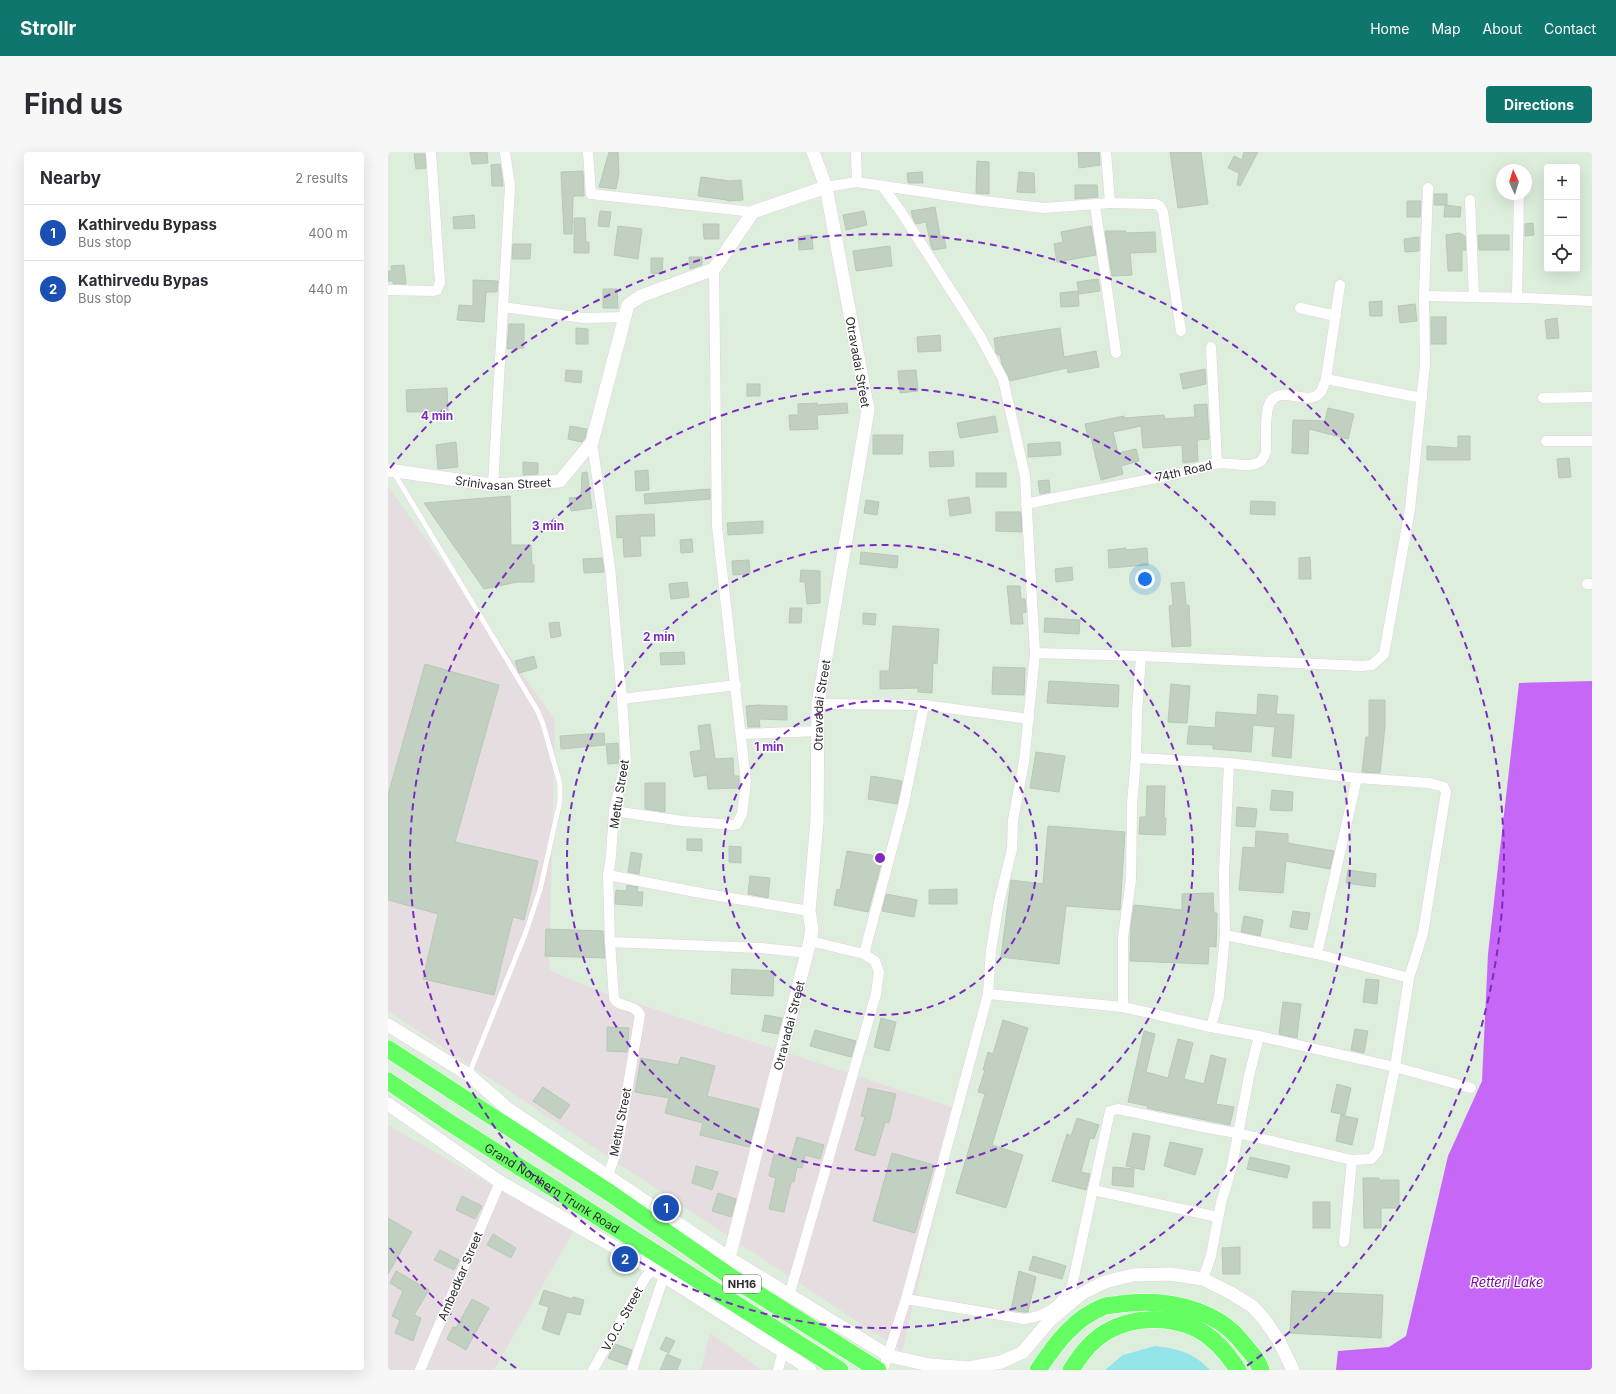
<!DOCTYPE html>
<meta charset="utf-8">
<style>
:root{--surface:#fff;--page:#f7f7f7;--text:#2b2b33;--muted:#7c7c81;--line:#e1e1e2;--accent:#0f766e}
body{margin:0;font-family:Inter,sans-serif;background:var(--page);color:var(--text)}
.controls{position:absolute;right:12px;top:12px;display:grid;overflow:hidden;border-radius:4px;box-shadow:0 4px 16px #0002}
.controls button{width:36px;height:36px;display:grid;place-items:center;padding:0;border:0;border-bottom:1px solid var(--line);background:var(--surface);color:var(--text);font:20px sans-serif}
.compass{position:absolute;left:1108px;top:12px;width:36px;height:36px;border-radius:50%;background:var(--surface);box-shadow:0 4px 16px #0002;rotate:356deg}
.you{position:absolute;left:757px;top:427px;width:14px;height:14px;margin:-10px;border:3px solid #fff;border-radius:50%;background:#1a73e8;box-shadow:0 0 0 6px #1a73e833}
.badge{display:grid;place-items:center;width:26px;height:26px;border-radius:50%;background:var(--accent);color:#fff;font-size:13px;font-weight:700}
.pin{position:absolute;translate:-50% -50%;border:2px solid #fff;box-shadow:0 1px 4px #0006}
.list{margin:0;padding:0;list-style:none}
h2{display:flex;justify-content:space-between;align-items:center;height:52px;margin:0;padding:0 16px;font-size:17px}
h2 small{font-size:13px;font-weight:400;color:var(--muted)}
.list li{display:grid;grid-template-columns:26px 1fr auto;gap:12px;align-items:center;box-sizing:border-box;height:56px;padding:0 16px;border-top:1px solid var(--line)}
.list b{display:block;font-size:15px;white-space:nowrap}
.list p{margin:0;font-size:13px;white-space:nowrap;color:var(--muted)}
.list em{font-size:13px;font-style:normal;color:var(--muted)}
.icon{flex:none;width:22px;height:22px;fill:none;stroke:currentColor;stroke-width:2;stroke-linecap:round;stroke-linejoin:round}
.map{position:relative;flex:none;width:1204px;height:1218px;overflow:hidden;border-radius:4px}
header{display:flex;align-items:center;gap:24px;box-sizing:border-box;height:56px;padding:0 20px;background:var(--accent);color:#fff}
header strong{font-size:19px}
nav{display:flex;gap:22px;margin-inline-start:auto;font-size:14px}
.intro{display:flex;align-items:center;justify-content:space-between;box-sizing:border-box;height:96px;padding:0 24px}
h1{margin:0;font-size:28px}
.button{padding:10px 18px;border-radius:4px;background:var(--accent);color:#fff;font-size:14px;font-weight:700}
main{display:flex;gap:24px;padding:0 24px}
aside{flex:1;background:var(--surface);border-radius:4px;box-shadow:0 4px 16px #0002}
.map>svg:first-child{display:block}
.industrial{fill:#e6dde0}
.green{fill:#94e5e9}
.water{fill:#c667f8}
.building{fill:#c1d0c1;stroke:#b5c9b6}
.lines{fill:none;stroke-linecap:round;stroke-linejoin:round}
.service-casing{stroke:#e5d1e1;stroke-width:6}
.minor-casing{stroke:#e5d1e1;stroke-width:11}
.tertiary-casing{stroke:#e5d1e1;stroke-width:14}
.trunk-casing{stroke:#fff;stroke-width:18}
.service{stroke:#fff;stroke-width:5}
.minor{stroke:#fff;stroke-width:10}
.tertiary{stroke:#fff;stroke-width:13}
.trunk{stroke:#64fd62;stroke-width:17}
.ring{fill:none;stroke:#7b2cbf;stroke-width:2;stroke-dasharray:7 5}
.labels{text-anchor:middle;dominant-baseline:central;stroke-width:3;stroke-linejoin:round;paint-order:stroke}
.shield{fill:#fff;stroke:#6b6b6b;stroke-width:1}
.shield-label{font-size:11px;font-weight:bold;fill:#2b2b2b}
.street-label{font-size:12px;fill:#2b2b2b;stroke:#fff}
.water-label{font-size:13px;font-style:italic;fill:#7b03a7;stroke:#fff}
.centre{fill:#7b2cbf;stroke:#fff;stroke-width:2}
.ring-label{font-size:12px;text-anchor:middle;font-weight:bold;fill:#7b2cbf;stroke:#fff;stroke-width:3;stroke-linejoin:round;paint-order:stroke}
</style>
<header>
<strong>Strollr</strong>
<nav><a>Home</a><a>Map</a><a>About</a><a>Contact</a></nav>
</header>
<div class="intro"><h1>Find us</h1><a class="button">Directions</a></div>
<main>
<aside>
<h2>Nearby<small>2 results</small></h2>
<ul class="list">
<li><span class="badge" style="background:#1a4fb4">1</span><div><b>Kathirvedu Bypass</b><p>Bus stop</p></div><em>400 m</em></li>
<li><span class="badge" style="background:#1a4fb4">2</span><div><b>Kathirvedu Bypas</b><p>Bus stop</p></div><em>440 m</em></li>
</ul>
</aside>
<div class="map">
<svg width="1204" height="1218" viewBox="0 0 1204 1218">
<rect width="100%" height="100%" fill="#ddeedc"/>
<g class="industrial">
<polygon points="0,334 167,568 161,818 211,839 572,958 514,1199 0,859"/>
<polygon points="0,973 185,1080 106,1218 0,1218"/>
<polygon points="322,1181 373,1218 313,1218"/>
</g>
<path class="green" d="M767 1194C791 1197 804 1200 822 1218H717L735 1203Z"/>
<polygon class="water" points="1204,529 1204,1218 948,1218 950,1199 1001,1195 1018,1184 1060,1004 1094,929 1100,802 1131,531"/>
<g class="building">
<polygon points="82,0 99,0 100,11 84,12"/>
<polygon points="221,0 230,0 231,21 228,37 211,35"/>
<polygon points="690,0 711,0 712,13 691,16"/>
<polygon points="782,0 813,0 820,52 790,56"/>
<polygon points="856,0 870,0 852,34 849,33 851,21 840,16 846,4 854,8"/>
<polygon points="26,2 37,2 38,16 28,17"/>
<polygon points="589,9 601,10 601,42 588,41"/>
<polygon points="112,12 115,34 104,34 103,13"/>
<polygon points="195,19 196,44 185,44 184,82 176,82 173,20"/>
<polygon points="534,20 535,31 520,31 519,21"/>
<polygon points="631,20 646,21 647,41 629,40"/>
<polygon points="313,25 342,29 353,28 355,48 340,49 339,48 310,44"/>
<polygon points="687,33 709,33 710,45 687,47"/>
<rect x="1046" y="42" width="13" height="11"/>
<polygon points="1019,49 1033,49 1032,65 1019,65"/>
<polygon points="1057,53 1073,55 1072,65 1056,65"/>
<polygon points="547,55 552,84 556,84 558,96 545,98 543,94 538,70 528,72 525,66 523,59"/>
<polygon points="212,59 223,60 221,75 210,74"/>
<polygon points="476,59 479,73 458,78 455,63"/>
<polygon points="86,63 87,76 66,77 65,65"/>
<polygon points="186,66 197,66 198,90 201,90 201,101 186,101"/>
<polygon points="1145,71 1146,83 1137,84 1137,72"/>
<polygon points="315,72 331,72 331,87 316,87"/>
<polygon points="230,74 254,77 250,107 226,103"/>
<polygon points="703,74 708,103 669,110 666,92 675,90 673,80"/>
<polygon points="717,79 738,79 738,81 767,80 768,100 742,101 744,123 724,124"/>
<polygon points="1071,81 1077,84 1078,98 1074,98 1074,119 1060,119 1058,83"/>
<polygon points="424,83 425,97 411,98 410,85"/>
<polygon points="1090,83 1121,83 1121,98 1091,98"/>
<polygon points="1031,85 1031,99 1017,100 1016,87"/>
<polygon points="125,92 143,92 142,107 124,107"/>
<polygon points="502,94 504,114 468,119 465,99"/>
<polygon points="301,105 314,105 314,113 302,117"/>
<polygon points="263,106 275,106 274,122 263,121"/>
<polygon points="16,113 18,132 5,132 5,129 0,129 0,119 4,119 3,114"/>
<polygon points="710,127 712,139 691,142 689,130"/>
<polygon points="85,128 110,129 109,140 98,140 96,170 69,168 71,153 85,154"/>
<polygon points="215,137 229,137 230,156 215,156"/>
<polygon points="690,139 691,154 673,155 672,141"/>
<polygon points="994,149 994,164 982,164 981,150"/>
<polygon points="1027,152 1029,169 1012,171 1010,154"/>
<rect x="1043" y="165" width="15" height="27"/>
<polygon points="1169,166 1171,186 1159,187 1157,168"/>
<polygon points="121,172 136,172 136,196 119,197"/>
<polygon points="188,176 200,177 200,192 188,192"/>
<polygon points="672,176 676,205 708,199 711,215 680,221 679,216 622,229 614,212 612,203 610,203 608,201 606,186"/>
<polygon points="552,183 553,199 530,200 529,185"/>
<polygon points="817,217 818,232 795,237 792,222"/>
<polygon points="178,218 194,219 193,231 177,229"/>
<polygon points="528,218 530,239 512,241 510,219"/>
<rect x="359" y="232" width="13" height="12"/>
<polygon points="59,236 60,259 19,260 18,238"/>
<polygon points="429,251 429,253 459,251 460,261 429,263 430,277 402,278 401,263 410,263 410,252"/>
<polygon points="819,252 821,287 809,288 810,309 795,311 794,293 755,296 753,274 725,280 730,301 748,297 751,309 733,314 735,322 713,328 703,285 700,286 697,272 736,264 736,266 776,263 777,267 807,265 806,253"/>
<polygon points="940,256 966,262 960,287 921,277 920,302 904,301 905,268 937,269"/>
<polygon points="607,264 610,280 572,286 569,271"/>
<polygon points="182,274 199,277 197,286 194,290 180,287"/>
<polygon points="485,283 515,283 514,302 485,302"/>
<polygon points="1070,284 1082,284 1082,308 1039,308 1039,294 1070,296"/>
<polygon points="68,290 70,315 50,317 48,293"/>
<polygon points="672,290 673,303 640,305 640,292"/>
<polygon points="565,299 566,314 542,315 541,300"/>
<polygon points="1181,306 1183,325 1171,326 1169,307"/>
<polygon points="135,310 150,311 150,322 135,323"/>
<polygon points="260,318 261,338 248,339 247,319"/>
<polygon points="199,320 204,356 183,359 181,346 193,345 194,321"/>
<rect x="588" y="321" width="30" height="14"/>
<polygon points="661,328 662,340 652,342 650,329"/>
<polygon points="322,337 322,347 257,352 256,342"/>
<polygon points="122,344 123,393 143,393 144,413 146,413 146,430 129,430 96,437 36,351"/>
<polygon points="581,345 583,361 562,364 560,348"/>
<polygon points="478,348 491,350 489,363 476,361"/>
<polygon points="863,349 887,350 887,363 862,362"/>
<polygon points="608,360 633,360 634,380 608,379"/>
<polygon points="266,362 267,384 252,384 253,404 236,405 235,385 229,386 228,364"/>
<polygon points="375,369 375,381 340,383 339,371"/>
<polygon points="304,387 305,400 293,401 292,388"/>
<polygon points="738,396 738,398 759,396 760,413 721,416 720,398"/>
<polygon points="473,400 510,404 509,416 472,412"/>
<polygon points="922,405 923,427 911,427 911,406"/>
<polygon points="214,406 216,420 196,421 195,407"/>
<polygon points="361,408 362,422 345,423 344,409"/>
<polygon points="684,415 685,428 668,430 667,417"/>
<polygon points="413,418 432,419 432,451 419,452 417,430 412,430"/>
<polygon points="299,430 301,445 283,447 281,432"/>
<polygon points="796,430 798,453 801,453 803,494 784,495 781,454 785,453 783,431"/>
<polygon points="619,434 632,434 633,447 637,447 638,460 634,461 635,472 623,472"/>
<polygon points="402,456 414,456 413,471 401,471"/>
<polygon points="475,461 488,462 487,473 475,472"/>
<polygon points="657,466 692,468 691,482 656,480"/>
<polygon points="171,470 173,484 163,486 161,471"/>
<polygon points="505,474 551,477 549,512 545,511 544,541 530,540 530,536 492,537 492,519 501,519"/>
<polygon points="296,500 297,512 273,513 272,501"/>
<polygon points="146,504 149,516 131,521 127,509"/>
<polygon points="37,512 111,533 67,690 150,709 136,768 125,765 106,843 35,827 50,762 0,748 0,643"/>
<polygon points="605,515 637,516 636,543 604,542"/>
<polygon points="661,529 731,533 730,555 659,551"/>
<polygon points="783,532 802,534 799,571 780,570"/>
<polygon points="870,542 890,544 888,562 906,563 903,606 884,604 887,575 865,573 863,600 825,597 825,593 799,592 801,574 827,576 828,560 869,563"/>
<polygon points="981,548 997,548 997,574 992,621 974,620 978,585 981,585"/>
<polygon points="370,553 399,554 399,568 371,567 372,575 360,575 358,554"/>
<polygon points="322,572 327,607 345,606 346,624 351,624 351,636 320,637 319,623 306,625 302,600 313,598 310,574"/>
<polygon points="216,581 217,593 173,597 172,584"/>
<polygon points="230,591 231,611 220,612 218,592"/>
<polygon points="648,600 677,604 671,640 642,636"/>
<polygon points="483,624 514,629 509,652 480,647"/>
<polygon points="257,631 277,631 277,660 257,657"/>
<polygon points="759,634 777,634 776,666 778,666 777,683 751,682 752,665 758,665"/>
<polygon points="884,638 905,640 904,659 882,658"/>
<polygon points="849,655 869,657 867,675 848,674"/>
<polygon points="660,674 737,680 732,758 678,754 671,812 613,805 623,728 655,732"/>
<polygon points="868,679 900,682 900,691 946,699 942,717 898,709 895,741 851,738 855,695 867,696"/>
<polygon points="299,687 314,687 314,699 299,698"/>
<polygon points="341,694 353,695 353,711 341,710"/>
<polygon points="459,699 495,705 480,760 446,753 449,737 452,738"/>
<polygon points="243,700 254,702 251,722 240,720"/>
<polygon points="960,718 988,722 987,735 958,731"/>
<polygon points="362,724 382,726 380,746 360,742"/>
<polygon points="239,733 250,735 249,740 255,740 254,754 227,752 228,738 238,739"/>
<polygon points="569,737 569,752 541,752 541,738"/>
<polygon points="825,741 826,761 829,761 828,795 821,794 820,812 742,809 743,772 746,753 794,758 794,742"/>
<polygon points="498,742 529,748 526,765 494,759"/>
<polygon points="905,759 922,761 919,778 902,775"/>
<polygon points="856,764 875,768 872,784 853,780"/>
<polygon points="158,777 215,779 217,806 157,804"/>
<polygon points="344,817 386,819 385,844 343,842"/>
<polygon points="978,827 991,828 989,852 975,850"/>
<polygon points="895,850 913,852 909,886 891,882"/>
<polygon points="377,863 394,866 390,882 374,879"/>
<polygon points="493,866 508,870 501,899 486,895"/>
<polygon points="615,868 640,876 604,993 635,1003 618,1056 568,1041 597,942 590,940 597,918 595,918 600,900 605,902"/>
<polygon points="219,875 241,876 239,900 219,899"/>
<polygon points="967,877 980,879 976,901 963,898"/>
<polygon points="427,878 468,889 463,905 422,894"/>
<polygon points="756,879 767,882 758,920 780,926 790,887 805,891 796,927 816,932 823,903 838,907 828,952 846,955 842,973 759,956 760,954 740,950"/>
<polygon points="293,905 327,914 319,944 371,957 361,995 312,983 315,971 277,961 281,946 247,940 253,906 290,913"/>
<polygon points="949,932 963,936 957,963 943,960"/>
<polygon points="155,935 182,953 172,967 145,949"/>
<polygon points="480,936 508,942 501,971 497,970 487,1004 467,998 477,965 473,964"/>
<polygon points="953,963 970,967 964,993 948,989"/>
<polygon points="689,966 711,973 706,987 702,986 693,1020 702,1022 698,1038 664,1029 679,982 683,984"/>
<polygon points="745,981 762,984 756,1018 738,1014"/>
<polygon points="409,985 436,993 432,1007 417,1003 414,1016 409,1015 406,1030 403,1030 396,1060 381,1057 388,1026 381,1024 386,1002 403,1006"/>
<polygon points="782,990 815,997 807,1023 776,1014"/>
<polygon points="504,1001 546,1013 527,1081 485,1069"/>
<polygon points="862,1005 902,1014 899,1026 859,1017"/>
<polygon points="308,1014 330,1020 324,1038 304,1031"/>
<polygon points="725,1015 746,1017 745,1035 724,1033"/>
<polygon points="975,1026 991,1026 991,1028 1011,1028 1011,1056 993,1056 993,1076 976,1076"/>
<polygon points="330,1041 348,1047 343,1065 324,1059"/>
<polygon points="74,1044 94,1054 87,1067 68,1058"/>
<rect x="925" y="1050" width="17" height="26"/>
<polygon points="0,1066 24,1080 0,1122"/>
<polygon points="105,1082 128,1096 123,1106 99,1093"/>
<polygon points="852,1095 852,1122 835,1122 834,1096"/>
<polygon points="52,1098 71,1108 66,1118 46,1108"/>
<polygon points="645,1104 678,1114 674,1127 641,1118"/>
<polygon points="8,1119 41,1138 26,1163 33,1166 25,1189 7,1181 12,1168 4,1164 15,1139 2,1131"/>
<polygon points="631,1119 648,1125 640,1160 636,1160 623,1158"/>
<polygon points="156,1138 184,1147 185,1145 196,1148 192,1163 179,1160 171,1183 154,1177 161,1155 151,1152"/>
<polygon points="904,1139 995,1143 993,1186 902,1181"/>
<polygon points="84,1147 101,1156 78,1198 59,1187 65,1175 68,1176"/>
<polygon points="278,1185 287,1189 281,1201 272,1197"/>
<polygon points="227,1192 244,1198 239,1213 220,1206"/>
<polygon points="279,1202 293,1208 289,1218 272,1218"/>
</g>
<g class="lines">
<g class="service-casing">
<polyline id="service" points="6,321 149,558 155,572 172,632 172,649 152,738 138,780 81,922"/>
</g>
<g class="minor-casing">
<g id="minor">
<polyline points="117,0 122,34 115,155 196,166 238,165"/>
<polyline points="200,0 203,42 365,60"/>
<polyline points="468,0 469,30"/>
<polyline points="438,35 469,30 596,49 656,56 722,51 718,0"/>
<polyline points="495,35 513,60 592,184 615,227 637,324 647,501"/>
<polyline points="1082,48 1086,145"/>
<polyline points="722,51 767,52 772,54 775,60 793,179"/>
<polyline points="707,53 728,201"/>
<polyline points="0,138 45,139 49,138 52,130 51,117 43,0"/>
<polyline points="1036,144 1138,146 1204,149"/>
<polyline points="1129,145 1131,42"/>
<polyline points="912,156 948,164"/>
<polyline points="823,195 829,311"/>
<polyline points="938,227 1034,246"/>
<polyline points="1155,246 1204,245"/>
<polyline points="1158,289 1204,289"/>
<path d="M204 290 222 415 234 547 238 609 226 659 223 704 220 723 222 790 226 846C230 856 247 851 252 863L229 998 220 1023"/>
<polyline points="105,333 115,155"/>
<path d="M638 352C689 341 741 332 792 321 804 318 815 314 827 312 844 308 872 323 878 300 878 288 877 267 880 256 888 228 919 256 932 241 935 238 936 231 938 227L952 133"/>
<polyline points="1199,432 1204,432"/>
<polyline points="753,504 974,514 984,513 996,502 1022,357 1037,212 1036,144 1040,36"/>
<polyline points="234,547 348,533"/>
<polyline points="430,552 536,553 641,567"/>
<polyline points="354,582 430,579"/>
<polyline points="748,606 841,611 836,721 837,783 831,845 823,875"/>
<polyline points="226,659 294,669 344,673 349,672 354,662 358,630 329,374 326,117"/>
<polyline points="220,723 313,741 421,759"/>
<polyline points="837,783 929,802 1021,826"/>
<polyline points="222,790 373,796 420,801"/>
<polyline points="476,802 516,651 536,553"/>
<polyline points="929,802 969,626"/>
<polyline points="600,842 735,855"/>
<polyline points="871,884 1007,915 1083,936"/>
<polyline points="705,1038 830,1065"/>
<polyline points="956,1090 964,1008"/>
<polyline points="401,1144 488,842 491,820 487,809 476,802 422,789"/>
<path d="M518 1147 636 1167C660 1164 672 1154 684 1134L722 959 730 957 820 976 849 981 964 1008 983 1007 990 999 1007 915 1021 826 1035 781 1058 640 1056 635 1041 631 969 626 841 611"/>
<polyline points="32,1218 112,1030"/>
<polyline points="205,1218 257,1126 265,1117"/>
<polyline points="244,1218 276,1124"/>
<polyline points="390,1218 395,1199"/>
<polyline points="495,1218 518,1147 600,842 603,798 611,750 624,697 625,668 636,610 647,501 753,504 749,560 748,606 744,652 743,728 735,785 735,855 823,875 871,884 861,924 844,1014 833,1051 823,1104 815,1127"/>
</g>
</g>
<g class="tertiary-casing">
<g id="tertiary">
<path id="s1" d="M0 318 105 333 172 329 204 290 240 153 253 144 326 117 365 60 438 35"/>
<polyline points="0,873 81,923 120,957 341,1106 501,1204 542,1213 581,1216 613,1210 635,1200 662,1168 693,1142 717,1130 745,1123 782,1122 815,1127 843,1141 864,1154 876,1167 891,1189 905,1218"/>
<polyline points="0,952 112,1030 265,1117 410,1209 422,1218"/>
<path id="s2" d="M341 1106 422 789 424 778 421 759 429 669 430 552 480 258 438 35 425 0"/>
</g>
</g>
<g class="trunk-casing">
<g id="trunk">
<polyline points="0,897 222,1041 343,1125 490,1218"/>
<path id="s3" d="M0 929 59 969 452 1218"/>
<path d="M650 1218C668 1191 686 1166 717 1154 722 1153 728 1153 732 1152 766 1147 803 1152 832 1170 842 1176 851 1186 858 1195 865 1203 870 1209 873 1218"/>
<path d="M683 1218C692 1203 703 1189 718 1180 745 1164 781 1164 809 1177 826 1186 840 1202 850 1218"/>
</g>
</g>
<use href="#service" class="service"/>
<use href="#minor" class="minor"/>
<use href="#tertiary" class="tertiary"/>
<use href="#trunk" class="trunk"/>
</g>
<g class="ring">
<circle cx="492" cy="706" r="157"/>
<circle cx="492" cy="706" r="313"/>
<circle cx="492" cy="706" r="470"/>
<path d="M128 1216A626 626 0 0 1 2 1096M2 316A626 626 0 1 1 856 1216"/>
</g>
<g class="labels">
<rect class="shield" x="335" y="1123" width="38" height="18" rx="3"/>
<g class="shield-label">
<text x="354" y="1132">NH16</text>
</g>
<g class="street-label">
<text transform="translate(470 210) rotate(80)">Otravadai Street</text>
<text transform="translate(796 319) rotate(-13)">74th Road</text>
<text stroke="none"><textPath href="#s1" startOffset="116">Srinivasan Street</textPath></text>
<text stroke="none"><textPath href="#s2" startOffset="564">Otravadai Street</textPath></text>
<text transform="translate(231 642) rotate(-81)">Mettu Street</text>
<text stroke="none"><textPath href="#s2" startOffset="240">Otravadai Street</textPath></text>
<text transform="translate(232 970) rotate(-79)">Mettu Street</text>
<text stroke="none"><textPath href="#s3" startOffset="196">Grand Northern Trunk Road</textPath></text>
<text transform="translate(72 1124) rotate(-67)">Ambedkar Street</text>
<text transform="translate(234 1167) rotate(-61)">V.O.C. Street</text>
</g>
<g class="water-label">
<text x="1119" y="1130">Retteri Lake</text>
</g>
</g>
<circle cx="492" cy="706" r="6" class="centre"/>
<g class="ring-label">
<text x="49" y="268">4 min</text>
<text x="160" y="378">3 min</text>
<text x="271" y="489">2 min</text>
<text x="381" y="599">1 min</text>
</g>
</svg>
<div class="controls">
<button>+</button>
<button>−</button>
<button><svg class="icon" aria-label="locate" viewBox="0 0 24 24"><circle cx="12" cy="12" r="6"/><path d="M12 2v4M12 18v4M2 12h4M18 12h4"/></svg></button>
</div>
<svg class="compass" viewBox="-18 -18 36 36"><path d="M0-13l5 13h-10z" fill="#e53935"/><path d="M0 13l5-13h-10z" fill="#7c7c81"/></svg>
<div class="you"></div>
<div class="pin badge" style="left:278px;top:1056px;background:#1a4fb4">1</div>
<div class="pin badge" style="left:237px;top:1107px;background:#1a4fb4">2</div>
</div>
</main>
